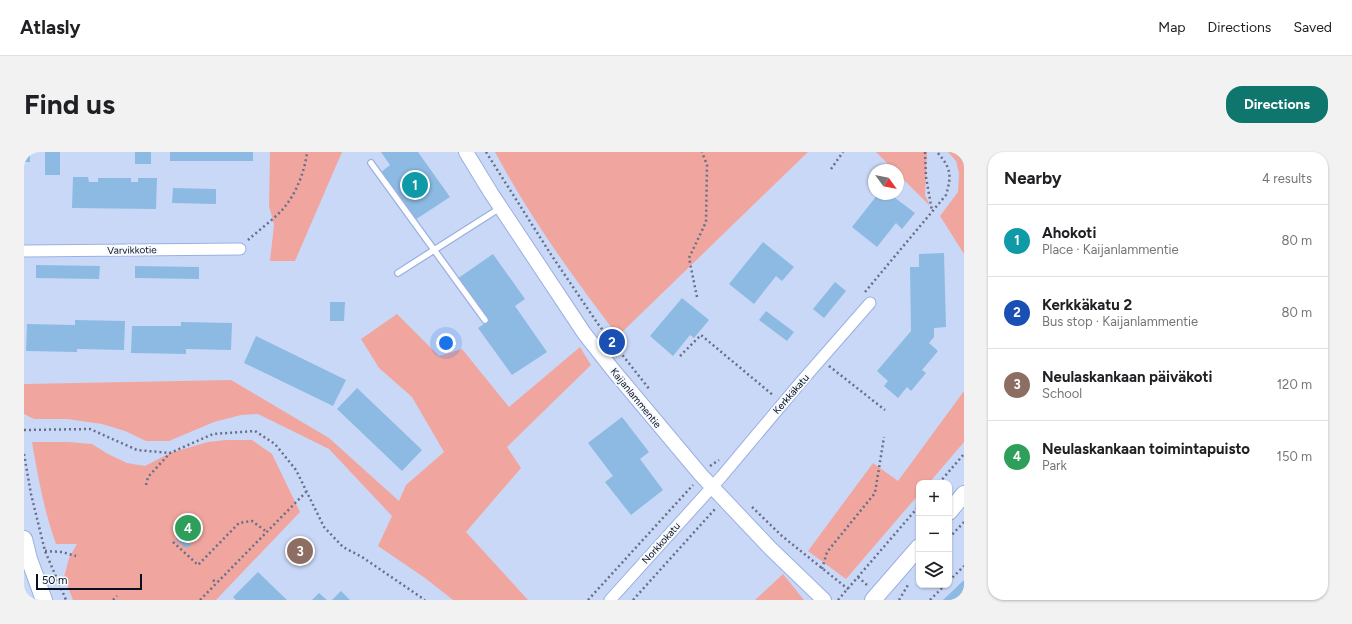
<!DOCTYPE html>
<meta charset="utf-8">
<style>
:root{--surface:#fff;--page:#f2f2f2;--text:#202124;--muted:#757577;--line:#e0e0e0;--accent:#0f766e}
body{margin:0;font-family:Figtree,sans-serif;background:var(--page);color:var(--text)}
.controls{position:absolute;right:12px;bottom:12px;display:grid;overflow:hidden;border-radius:8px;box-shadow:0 1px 3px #0004}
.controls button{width:36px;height:36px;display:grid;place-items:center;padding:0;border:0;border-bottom:1px solid var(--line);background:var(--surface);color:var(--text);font:20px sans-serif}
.compass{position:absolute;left:844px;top:12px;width:36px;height:36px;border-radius:50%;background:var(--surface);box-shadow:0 1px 3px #0004;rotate:123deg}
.scale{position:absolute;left:12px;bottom:10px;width:106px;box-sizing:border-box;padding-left:4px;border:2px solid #091022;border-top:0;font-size:11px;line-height:14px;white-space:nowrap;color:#091022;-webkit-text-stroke:3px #f6f9fe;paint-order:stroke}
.you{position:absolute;left:422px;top:191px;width:14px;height:14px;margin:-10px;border:3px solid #fff;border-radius:50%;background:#1a73e8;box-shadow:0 0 0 6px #1a73e833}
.badge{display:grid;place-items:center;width:26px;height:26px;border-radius:50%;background:var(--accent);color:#fff;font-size:13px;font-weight:700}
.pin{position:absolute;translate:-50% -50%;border:2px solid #fff;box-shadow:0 1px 4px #0006}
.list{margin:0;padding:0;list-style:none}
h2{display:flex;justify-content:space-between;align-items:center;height:52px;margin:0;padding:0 16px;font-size:17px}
h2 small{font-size:13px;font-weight:400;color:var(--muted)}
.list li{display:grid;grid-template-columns:26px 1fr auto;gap:12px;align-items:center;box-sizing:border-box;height:72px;padding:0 16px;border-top:1px solid var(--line)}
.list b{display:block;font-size:15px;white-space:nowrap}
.list p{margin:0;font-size:13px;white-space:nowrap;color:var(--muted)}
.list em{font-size:13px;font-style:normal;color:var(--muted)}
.icon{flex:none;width:22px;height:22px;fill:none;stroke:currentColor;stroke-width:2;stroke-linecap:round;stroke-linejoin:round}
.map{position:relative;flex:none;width:940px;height:448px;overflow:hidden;border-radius:16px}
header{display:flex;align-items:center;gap:24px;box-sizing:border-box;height:56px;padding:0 20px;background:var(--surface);border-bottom:1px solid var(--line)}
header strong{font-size:19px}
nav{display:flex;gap:22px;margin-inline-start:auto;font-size:14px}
.intro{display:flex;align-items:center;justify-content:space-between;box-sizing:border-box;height:96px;padding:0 24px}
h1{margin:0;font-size:28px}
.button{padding:10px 18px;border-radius:16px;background:var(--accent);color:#fff;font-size:14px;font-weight:700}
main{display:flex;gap:24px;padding:0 24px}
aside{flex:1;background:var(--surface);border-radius:16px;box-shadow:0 1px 3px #0004}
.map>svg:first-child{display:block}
.green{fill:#f0a69e}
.building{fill:#8cbae3}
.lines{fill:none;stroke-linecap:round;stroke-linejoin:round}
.service-casing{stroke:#9ab0e2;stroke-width:8}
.minor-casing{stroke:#9ab0e2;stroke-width:13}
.tertiary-casing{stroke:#9ab0e2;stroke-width:16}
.secondary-casing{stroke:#9ab0e2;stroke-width:18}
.path{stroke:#656f87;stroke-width:2.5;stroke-dasharray:2 3;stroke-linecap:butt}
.service{stroke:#fff;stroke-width:5.5}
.minor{stroke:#fff;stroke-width:11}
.tertiary{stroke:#fff;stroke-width:14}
.secondary{stroke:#fff;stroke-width:16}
.labels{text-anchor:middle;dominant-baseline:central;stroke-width:4;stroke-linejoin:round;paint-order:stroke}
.street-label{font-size:10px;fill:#091022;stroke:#f6f9fe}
</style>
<header>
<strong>Atlasly</strong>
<nav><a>Map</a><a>Directions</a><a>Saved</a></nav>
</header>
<div class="intro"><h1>Find us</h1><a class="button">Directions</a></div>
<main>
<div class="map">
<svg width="940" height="448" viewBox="0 0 940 448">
<rect width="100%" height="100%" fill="#cad8f7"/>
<g class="green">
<polygon points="246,0 318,0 271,109 246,109 250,73 245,54"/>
<path d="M471 0H784L594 184C549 125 506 66 471 0Z"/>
<polygon points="852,0 903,0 901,43 906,54 874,22 874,18 870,18"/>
<polygon points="924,0 940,0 940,102 916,64 934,40 935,21 932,9"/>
<polygon points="373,162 415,204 438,197 485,255 556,195 567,213 483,295 497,316 442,380 504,448 429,448 401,426 354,394 368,364 305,297 234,262 217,263 190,270 145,289 122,289 101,279 78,272 43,267 10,267 0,262 0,232 207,228 305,286 375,349 382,333 420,300 388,245 355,216 337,187"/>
<polygon points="940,239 940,290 905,331 895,331 895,342 822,427 784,399 849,311 874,329"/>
<path d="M202 288H228L248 302 276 360 192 448H49L40 425 45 406 53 392H32C20 359 14 325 8 290H44L68 292 84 302 103 311 121 314 146 301 184 290Z"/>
<polygon points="759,422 780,448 731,448"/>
</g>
<g class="building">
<rect x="0" y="0" width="6" height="10"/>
<rect x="21" y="0" width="15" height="23"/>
<rect x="111" y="0" width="16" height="12"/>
<rect x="146" y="0" width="83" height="9"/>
<polygon points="357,0 394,0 426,45 391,68 356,21 366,13"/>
<polygon points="49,25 64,25 65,30 74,30 74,26 107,26 107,30 114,30 114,26 133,26 132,57 48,56"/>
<polygon points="149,36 192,37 192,52 148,51"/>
<polygon points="854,42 866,42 891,61 878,77 872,71 853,95 828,75"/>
<polygon points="739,90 770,115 758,129 752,124 730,152 705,132"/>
<polygon points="920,101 922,175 910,176 910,185 905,191 914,199 898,218 902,221 887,239 883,235 874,246 860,234 864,229 853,219 887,179 886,115 895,115 895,102"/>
<polygon points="469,102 501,147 491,154 523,200 488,223 454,176 464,169 433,127"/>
<polygon points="12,113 76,114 75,127 12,126"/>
<polygon points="111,114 175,115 175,127 111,126"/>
<polygon points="811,130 822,139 800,166 789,157"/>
<polygon points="658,146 685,168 670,186 666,183 649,204 626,184"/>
<polygon points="306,150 321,150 320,169 306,169"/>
<polygon points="742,159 770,180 763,189 735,168"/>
<polygon points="51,168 101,169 100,198 53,197 53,200 2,199 3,172 51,173"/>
<polygon points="157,170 208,171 207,198 162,197 162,202 107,201 108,174 157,174"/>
<polygon points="232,184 322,228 309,254 220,211"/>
<polygon points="333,236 398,298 378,319 313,257"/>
<polygon points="598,265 625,300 616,307 639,338 607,363 581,330 589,324 564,291"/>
<polygon points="156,382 167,393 165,395 160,395 152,387"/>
<polygon points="234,420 263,448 212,448 209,445"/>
<polygon points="940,428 940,448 919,448"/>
<polygon points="317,439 326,448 308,448"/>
<polygon points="295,441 303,448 288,448"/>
</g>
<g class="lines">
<g class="service-casing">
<g id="service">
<polyline points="347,11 461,168"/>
<polyline points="374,121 476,56"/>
</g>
</g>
<g class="minor-casing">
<g id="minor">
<polyline points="0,99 216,97"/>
<polyline points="586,448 698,324 776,231 846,151"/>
</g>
</g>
<g class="tertiary-casing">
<polyline id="tertiary" points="442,0 467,41 560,181 589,218 677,323 746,396 800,448"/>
</g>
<g class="secondary-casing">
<g id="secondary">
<polyline points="925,360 940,342"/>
<polyline points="0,387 5,407 20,448"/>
<polyline points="849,448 895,395"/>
</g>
</g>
<g class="path">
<polyline points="462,0 526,101 574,172 626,238"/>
<polyline points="901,0 902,25 908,59"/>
<polyline points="807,17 819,0"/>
<path d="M224 88C235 78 249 68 259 57 272 42 281 19 283 0"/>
<path d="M841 140 922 43C928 23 927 16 913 0"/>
<polyline points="673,145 665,106 682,70 683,13 678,0"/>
<polyline points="656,204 677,183 750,244"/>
<polyline points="805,214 861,258"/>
<polyline points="0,278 66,277 113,298 146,301"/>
<polyline points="0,302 7,342 21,399 42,448"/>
<polyline points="686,314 695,308"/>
<polyline points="915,331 940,302"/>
<polyline points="122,333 124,325 146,301 189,282 231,279 251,292 272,318 300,375 319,395 338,405 401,448"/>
<polyline points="728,355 758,384 824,437"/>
<polyline points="925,386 940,370"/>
<polyline points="149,390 174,413 215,371 228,369 243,380"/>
<polyline points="21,399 38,400 52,404"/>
<polyline points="798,417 803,400 851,341 860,285"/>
<polyline points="834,425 843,433"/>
<polyline points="189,428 192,431"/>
<polyline points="925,429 940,414"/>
<polyline points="89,448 93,444"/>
<polyline points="176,448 282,340"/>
<polyline points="564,448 669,333"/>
<polyline points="609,448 691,357"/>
<polyline points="814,448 895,354"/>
<polyline points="875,448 884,433"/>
<polyline points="906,448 921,433"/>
</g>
<use href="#service" class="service"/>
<use href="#minor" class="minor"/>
<use href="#tertiary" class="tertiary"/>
<use href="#secondary" class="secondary"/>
</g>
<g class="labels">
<g class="street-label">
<text transform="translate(108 98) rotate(-1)">Varvikkotie</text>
<text transform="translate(767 242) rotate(-49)">Kerkkäkatu</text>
<text transform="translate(612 246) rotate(51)">Kaijanlammentie</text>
<text transform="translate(637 391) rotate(-48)">Norkkokatu</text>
</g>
</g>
</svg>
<div class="controls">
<button>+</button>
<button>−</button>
<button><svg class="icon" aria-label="layers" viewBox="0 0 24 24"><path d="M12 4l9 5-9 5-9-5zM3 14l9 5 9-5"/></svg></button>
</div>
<svg class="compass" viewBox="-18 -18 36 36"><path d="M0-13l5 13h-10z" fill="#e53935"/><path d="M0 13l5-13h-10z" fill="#757577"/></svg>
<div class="scale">50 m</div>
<div class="you"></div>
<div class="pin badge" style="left:391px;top:33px;background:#0f9aa8">1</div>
<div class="pin badge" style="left:588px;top:190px;background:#1a4fb4">2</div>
<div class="pin badge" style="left:276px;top:399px;background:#8d6e63">3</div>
<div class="pin badge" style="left:164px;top:376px;background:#2e9e5b">4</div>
</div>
<aside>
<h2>Nearby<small>4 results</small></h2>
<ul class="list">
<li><span class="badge" style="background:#0f9aa8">1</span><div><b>Ahokoti</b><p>Place · Kaijanlammentie</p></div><em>80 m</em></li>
<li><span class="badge" style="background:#1a4fb4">2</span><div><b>Kerkkäkatu 2</b><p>Bus stop · Kaijanlammentie</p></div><em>80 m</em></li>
<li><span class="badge" style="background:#8d6e63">3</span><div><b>Neulaskankaan päiväkoti</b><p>School</p></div><em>120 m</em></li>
<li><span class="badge" style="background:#2e9e5b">4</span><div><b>Neulaskankaan toimintapuisto</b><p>Park</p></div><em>150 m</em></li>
</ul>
</aside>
</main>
